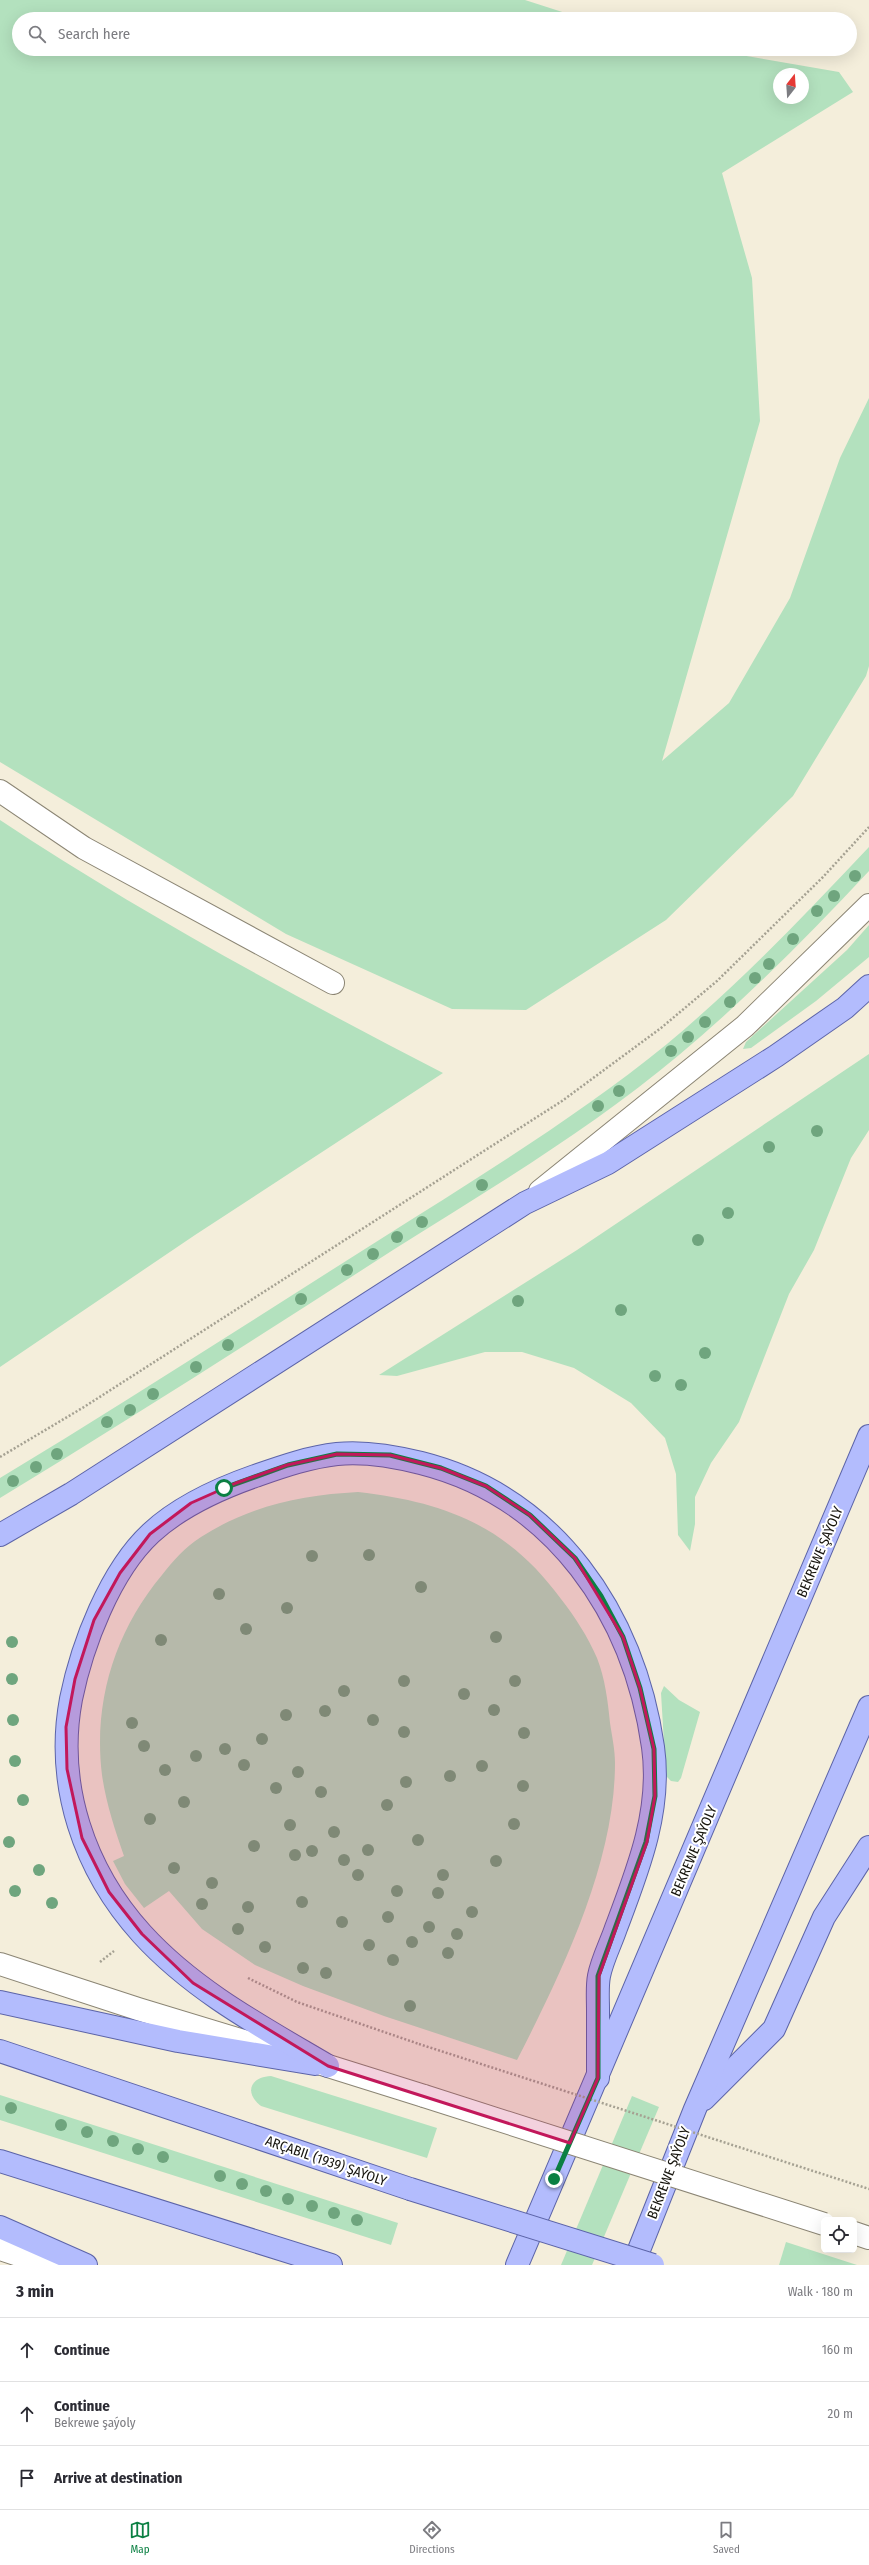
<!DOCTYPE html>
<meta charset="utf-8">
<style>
:root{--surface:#fff;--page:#f2f2f3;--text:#2b2b33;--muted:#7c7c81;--line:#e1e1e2;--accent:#0b8043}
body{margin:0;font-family:"Fira Sans Condensed",sans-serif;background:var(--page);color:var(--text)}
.controls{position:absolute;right:12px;bottom:12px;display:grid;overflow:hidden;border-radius:6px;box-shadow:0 4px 16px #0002}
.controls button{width:36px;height:36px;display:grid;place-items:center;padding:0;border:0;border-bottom:1px solid var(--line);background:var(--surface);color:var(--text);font:20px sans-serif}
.compass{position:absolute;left:773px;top:68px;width:36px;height:36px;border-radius:50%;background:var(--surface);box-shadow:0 4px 16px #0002;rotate:17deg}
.stop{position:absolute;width:12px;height:12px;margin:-9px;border:3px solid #0b8043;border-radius:50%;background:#fff}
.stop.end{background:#0b8043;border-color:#fff;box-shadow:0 1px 4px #0008}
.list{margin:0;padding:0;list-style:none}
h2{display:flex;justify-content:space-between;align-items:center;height:52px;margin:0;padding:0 16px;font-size:17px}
h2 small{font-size:13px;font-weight:400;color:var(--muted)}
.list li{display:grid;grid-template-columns:26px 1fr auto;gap:12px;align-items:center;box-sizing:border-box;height:64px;padding:0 16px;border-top:1px solid var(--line)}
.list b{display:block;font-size:15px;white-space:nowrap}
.list p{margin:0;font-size:13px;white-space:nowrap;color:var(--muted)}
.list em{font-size:13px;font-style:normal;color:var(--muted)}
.icon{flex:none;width:22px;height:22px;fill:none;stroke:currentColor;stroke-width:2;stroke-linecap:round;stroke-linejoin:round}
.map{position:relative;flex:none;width:869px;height:2265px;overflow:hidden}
.search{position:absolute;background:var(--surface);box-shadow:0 4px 16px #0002;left:12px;right:12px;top:12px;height:44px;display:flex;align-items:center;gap:10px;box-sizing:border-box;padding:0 14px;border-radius:22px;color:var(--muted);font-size:15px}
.sheet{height:244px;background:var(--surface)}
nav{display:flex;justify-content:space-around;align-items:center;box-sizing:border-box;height:56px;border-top:1px solid var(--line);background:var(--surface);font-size:11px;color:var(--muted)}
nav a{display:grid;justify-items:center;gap:2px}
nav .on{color:var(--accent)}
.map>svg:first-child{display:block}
.green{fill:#b3e1be;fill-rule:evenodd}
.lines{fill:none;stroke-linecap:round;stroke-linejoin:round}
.minor-casing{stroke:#8b8574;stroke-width:24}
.major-casing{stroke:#5c64a8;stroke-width:24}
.path{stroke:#a5a192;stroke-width:2.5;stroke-dasharray:2 2;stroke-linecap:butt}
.minor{stroke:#fff;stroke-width:22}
.major{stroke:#b3bcfd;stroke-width:22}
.minor-bridge-casing{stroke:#8b8574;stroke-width:24;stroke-linecap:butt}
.major-bridge-casing{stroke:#5c64a8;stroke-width:24;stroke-linecap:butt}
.path-bridge{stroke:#a5a192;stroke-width:2.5;stroke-dasharray:2 2;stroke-linecap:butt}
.minor-bridge{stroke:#fff;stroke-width:22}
.major-bridge{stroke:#b3bcfd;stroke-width:22}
.tree{fill:#6fa57e}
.route{stroke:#0b8043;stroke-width:5}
.marked{fill:#c2185b;fill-opacity:0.2;stroke:#c2185b;stroke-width:3;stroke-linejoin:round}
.labels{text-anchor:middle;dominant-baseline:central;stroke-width:4;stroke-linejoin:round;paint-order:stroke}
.street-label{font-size:14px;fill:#17150e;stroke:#fff}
</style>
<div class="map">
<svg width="869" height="2265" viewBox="0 0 869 2265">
<rect width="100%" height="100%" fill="#f4eedb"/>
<g class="green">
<path d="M0 0H525L584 19H19V49H706L839 72 853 92 722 173 752 278 760 421 662 761 729 703 790 598 840 458 869 398V666L866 676 793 796 666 920 526 1010 452 1009 286 934 0 762ZM779 74H803V98H779Z"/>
<path d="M0 820C142 914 292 995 443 1073L195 1235 0 1367Z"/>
<path d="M869 847V871C809 935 746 999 679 1055 591 1129 490 1189 393 1250 263 1334 133 1417 0 1498V1478C127 1401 251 1321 376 1242 475 1179 576 1118 667 1044 739 984 805 915 869 847Z"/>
<polygon points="869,925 869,957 816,1001 751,1048 743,1049 746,1042 847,950"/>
<polygon points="869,1054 869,1130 851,1158 814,1250 789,1294 739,1422 711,1463 695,1497 695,1524 690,1551 678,1535 676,1474 665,1438 631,1403 574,1368 522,1352 485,1352 397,1376 379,1375 577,1250"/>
<path d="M358 1492C445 1502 508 1526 561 1599 575 1617 588 1637 597 1658 605 1678 608 1702 610 1723 612 1736 615 1750 615 1763 615 1863 562 1972 517 2060L384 2016 303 1986 255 1965 202 1929 169 1891 144 1908 125 1884 113 1861 124 1856C115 1830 106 1803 102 1775 93 1702 115 1631 162 1575 173 1561 185 1547 201 1537 249 1506 302 1495 358 1492Z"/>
<polygon points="664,1686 679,1700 700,1712 681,1778 678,1782 671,1781 666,1776 661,1693"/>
<path d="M271 2076 437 2128 427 2158 261 2106C244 2093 250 2077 271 2076Z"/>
<polygon points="0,2095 398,2223 391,2245 0,2120"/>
<polygon points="632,2096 659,2107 592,2265 561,2265"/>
<polygon points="786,2242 857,2265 779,2265"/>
</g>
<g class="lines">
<g class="minor-casing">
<g id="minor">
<polyline points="0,791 84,848 333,983"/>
<polyline points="540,1191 745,1026 869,905"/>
<polyline points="0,1964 138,2009 270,2049"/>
<polyline points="309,2060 424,2096"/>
<polyline points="854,2233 869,2238"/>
<polyline points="0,2249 49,2265"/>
</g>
</g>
<g class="major-casing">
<g id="major">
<polyline points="0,1535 71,1494 525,1203 608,1163 776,1056 845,1008 869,986"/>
<polyline points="0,2002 178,2041 315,2064"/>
<polyline points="0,2051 410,2189"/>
<path d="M328 2066C262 2027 194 1991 142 1934 84 1870 55 1785 71 1699 82 1645 110 1571 151 1533 180 1506 218 1489 255 1476 281 1467 309 1457 337 1454 365 1451 393 1456 421 1463 555 1497 634 1614 653 1747 662 1810 638 1870 616 1928 611 1943 602 1960 599 1976 597 1986 598 1999 598 2010 598 2032 598 2055 598 2078"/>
<polyline points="704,2099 774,2029 824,1917 869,1847"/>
<polyline points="0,2161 331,2265"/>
<polyline points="0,2227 86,2265"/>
<polyline points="517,2265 869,1436"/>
<polyline points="633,2265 695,2109 869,1707"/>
</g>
</g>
<g class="path">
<polyline points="0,1457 84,1407 562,1101 661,1028 717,981 823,877 869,827"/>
<polyline points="100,1962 114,1951"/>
<polyline points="248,1978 297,2002 419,2044"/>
</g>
<use href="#minor" class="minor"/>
<use href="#major" class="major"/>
<g class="minor-bridge-casing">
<polyline id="minor-bridge" points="424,2096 824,2224"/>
</g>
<g class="major-bridge-casing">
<polyline id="major-bridge" points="410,2189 653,2265"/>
</g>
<polyline class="path-bridge" points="419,2044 869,2189"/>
<use href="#minor-bridge" class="minor-bridge"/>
<use href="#major-bridge" class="major-bridge"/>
</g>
<g class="tree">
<circle cx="855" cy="876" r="6"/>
<circle cx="834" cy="896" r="6"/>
<circle cx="817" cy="911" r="6"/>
<circle cx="793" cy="939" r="6"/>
<circle cx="769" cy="964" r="6"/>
<circle cx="755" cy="978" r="6"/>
<circle cx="730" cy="1002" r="6"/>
<circle cx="705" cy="1022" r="6"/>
<circle cx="688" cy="1037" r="6"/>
<circle cx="671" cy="1051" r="6"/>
<circle cx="619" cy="1091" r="6"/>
<circle cx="598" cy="1106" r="6"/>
<circle cx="817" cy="1131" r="6"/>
<circle cx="769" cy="1147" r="6"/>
<circle cx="482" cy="1185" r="6"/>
<circle cx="728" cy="1213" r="6"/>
<circle cx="422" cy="1222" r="6"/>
<circle cx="397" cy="1237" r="6"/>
<circle cx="698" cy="1240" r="6"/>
<circle cx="373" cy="1254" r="6"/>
<circle cx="347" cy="1270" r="6"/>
<circle cx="301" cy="1299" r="6"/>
<circle cx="518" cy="1301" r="6"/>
<circle cx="621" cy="1310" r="6"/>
<circle cx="228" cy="1345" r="6"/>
<circle cx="705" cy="1353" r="6"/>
<circle cx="196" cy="1367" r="6"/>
<circle cx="655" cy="1376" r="6"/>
<circle cx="681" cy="1385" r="6"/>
<circle cx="153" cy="1394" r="6"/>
<circle cx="130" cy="1410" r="6"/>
<circle cx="107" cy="1422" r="6"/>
<circle cx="57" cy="1454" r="6"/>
<circle cx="36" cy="1467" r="6"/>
<circle cx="13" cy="1481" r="6"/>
<circle cx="369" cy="1555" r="6"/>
<circle cx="312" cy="1556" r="6"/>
<circle cx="421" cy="1587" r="6"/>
<circle cx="219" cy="1594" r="6"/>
<circle cx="287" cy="1608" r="6"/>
<circle cx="246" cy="1629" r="6"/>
<circle cx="496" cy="1637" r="6"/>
<circle cx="161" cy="1640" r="6"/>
<circle cx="12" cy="1642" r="6"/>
<circle cx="12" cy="1679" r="6"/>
<circle cx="404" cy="1681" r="6"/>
<circle cx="515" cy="1681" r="6"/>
<circle cx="344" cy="1691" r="6"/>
<circle cx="464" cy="1694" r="6"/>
<circle cx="494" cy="1710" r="6"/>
<circle cx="325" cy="1711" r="6"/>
<circle cx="286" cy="1715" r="6"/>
<circle cx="13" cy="1720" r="6"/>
<circle cx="373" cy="1720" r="6"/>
<circle cx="132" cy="1723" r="6"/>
<circle cx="404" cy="1732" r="6"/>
<circle cx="524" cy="1733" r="6"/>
<circle cx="262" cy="1739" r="6"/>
<circle cx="144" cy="1746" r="6"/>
<circle cx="225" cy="1749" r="6"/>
<circle cx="196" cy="1756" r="6"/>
<circle cx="15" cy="1761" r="6"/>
<circle cx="244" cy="1765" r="6"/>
<circle cx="482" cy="1766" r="6"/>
<circle cx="165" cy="1770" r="6"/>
<circle cx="298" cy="1772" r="6"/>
<circle cx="450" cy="1776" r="6"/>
<circle cx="406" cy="1782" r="6"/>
<circle cx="523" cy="1786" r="6"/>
<circle cx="276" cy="1788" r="6"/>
<circle cx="321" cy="1792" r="6"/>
<circle cx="23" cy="1800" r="6"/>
<circle cx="184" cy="1802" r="6"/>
<circle cx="387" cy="1805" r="6"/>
<circle cx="150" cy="1819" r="6"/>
<circle cx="514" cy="1824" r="6"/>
<circle cx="290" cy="1825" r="6"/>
<circle cx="334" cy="1832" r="6"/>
<circle cx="418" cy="1840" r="6"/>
<circle cx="9" cy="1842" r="6"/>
<circle cx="254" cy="1846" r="6"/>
<circle cx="368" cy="1850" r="6"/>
<circle cx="312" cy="1851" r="6"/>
<circle cx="295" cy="1855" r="6"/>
<circle cx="344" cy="1860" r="6"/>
<circle cx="496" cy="1861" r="6"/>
<circle cx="174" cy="1868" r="6"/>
<circle cx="39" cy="1870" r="6"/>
<circle cx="358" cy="1875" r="6"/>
<circle cx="443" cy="1875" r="6"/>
<circle cx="212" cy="1883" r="6"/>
<circle cx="15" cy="1891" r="6"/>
<circle cx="397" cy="1891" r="6"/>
<circle cx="438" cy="1893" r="6"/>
<circle cx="302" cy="1902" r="6"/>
<circle cx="52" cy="1903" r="6"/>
<circle cx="202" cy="1904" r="6"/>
<circle cx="248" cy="1907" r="6"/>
<circle cx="472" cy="1912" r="6"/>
<circle cx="388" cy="1917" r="6"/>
<circle cx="342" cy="1922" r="6"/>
<circle cx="429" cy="1927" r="6"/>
<circle cx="238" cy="1929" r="6"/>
<circle cx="457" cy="1934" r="6"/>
<circle cx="412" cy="1942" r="6"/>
<circle cx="369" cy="1945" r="6"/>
<circle cx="265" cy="1947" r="6"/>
<circle cx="448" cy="1953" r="6"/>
<circle cx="393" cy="1960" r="6"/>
<circle cx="303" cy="1968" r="6"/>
<circle cx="326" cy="1973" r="6"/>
<circle cx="410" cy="2006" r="6"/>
<circle cx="11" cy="2108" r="6"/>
<circle cx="61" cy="2125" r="6"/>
<circle cx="87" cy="2132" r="6"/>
<circle cx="113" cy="2141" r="6"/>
<circle cx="138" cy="2149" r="6"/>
<circle cx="163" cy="2157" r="6"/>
<circle cx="220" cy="2176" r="6"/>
<circle cx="242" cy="2184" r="6"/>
<circle cx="266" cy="2191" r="6"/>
<circle cx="288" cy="2199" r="6"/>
<circle cx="312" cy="2206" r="6"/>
<circle cx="334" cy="2213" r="6"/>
<circle cx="357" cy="2220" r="6"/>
</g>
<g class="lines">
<polyline class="route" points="224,1488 288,1465 337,1454 390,1455 441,1468 486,1486 530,1515 575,1558 601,1596 623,1637 640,1688 654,1749 655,1796 646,1842 598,1976 598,2078 554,2179"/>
</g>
<path class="marked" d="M337 1454 390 1455 441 1468 486 1486 530 1515 575 1558 623 1637 640 1688 654 1749 655 1796 647 1842 599 1976 598 2078 570 2143 328 2066 193 1983 142 1934 109 1892 82 1838 67 1769 66 1727 75 1679 94 1620 120 1573 150 1534 191 1503 236 1483 287 1465Z"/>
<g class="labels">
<g class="street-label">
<text transform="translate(820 1552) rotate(-67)">BEKREWE ŞAÝOLY</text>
<text transform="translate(694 1851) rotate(-67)">BEKREWE ŞAÝOLY</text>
<text transform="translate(326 2161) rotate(19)">ARÇABIL (1939) ŞAÝOLY</text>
<text transform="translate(669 2173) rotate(-69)">BEKREWE ŞAÝOLY</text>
</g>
</g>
</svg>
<div class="controls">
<button><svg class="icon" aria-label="locate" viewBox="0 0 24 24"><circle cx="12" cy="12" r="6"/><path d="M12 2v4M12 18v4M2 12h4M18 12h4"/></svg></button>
</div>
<svg class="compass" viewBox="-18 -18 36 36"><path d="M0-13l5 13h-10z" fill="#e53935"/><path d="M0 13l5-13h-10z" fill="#7c7c81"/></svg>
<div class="stop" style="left:224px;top:1488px"></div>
<div class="stop end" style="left:554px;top:2179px"></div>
<div class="search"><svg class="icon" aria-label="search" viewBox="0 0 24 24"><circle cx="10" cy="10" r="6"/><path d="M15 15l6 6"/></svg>Search here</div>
</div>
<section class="sheet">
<h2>3 min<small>Walk · 180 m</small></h2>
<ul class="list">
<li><svg class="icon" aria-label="ahead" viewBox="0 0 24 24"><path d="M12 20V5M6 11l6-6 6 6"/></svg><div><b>Continue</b></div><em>160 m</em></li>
<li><svg class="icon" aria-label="ahead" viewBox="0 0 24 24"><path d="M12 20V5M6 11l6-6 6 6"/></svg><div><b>Continue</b><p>Bekrewe şaýoly</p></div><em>20 m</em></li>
<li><svg class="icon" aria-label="arrive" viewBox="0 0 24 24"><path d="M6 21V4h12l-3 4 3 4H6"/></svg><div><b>Arrive at destination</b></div></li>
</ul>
</section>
<nav>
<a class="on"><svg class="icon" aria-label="map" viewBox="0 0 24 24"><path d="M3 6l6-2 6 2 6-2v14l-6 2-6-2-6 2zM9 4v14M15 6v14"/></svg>Map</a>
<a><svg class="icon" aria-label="directions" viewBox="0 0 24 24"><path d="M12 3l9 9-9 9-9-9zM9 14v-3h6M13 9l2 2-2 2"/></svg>Directions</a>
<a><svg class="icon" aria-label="saved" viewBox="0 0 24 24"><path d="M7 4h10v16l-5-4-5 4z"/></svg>Saved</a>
</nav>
